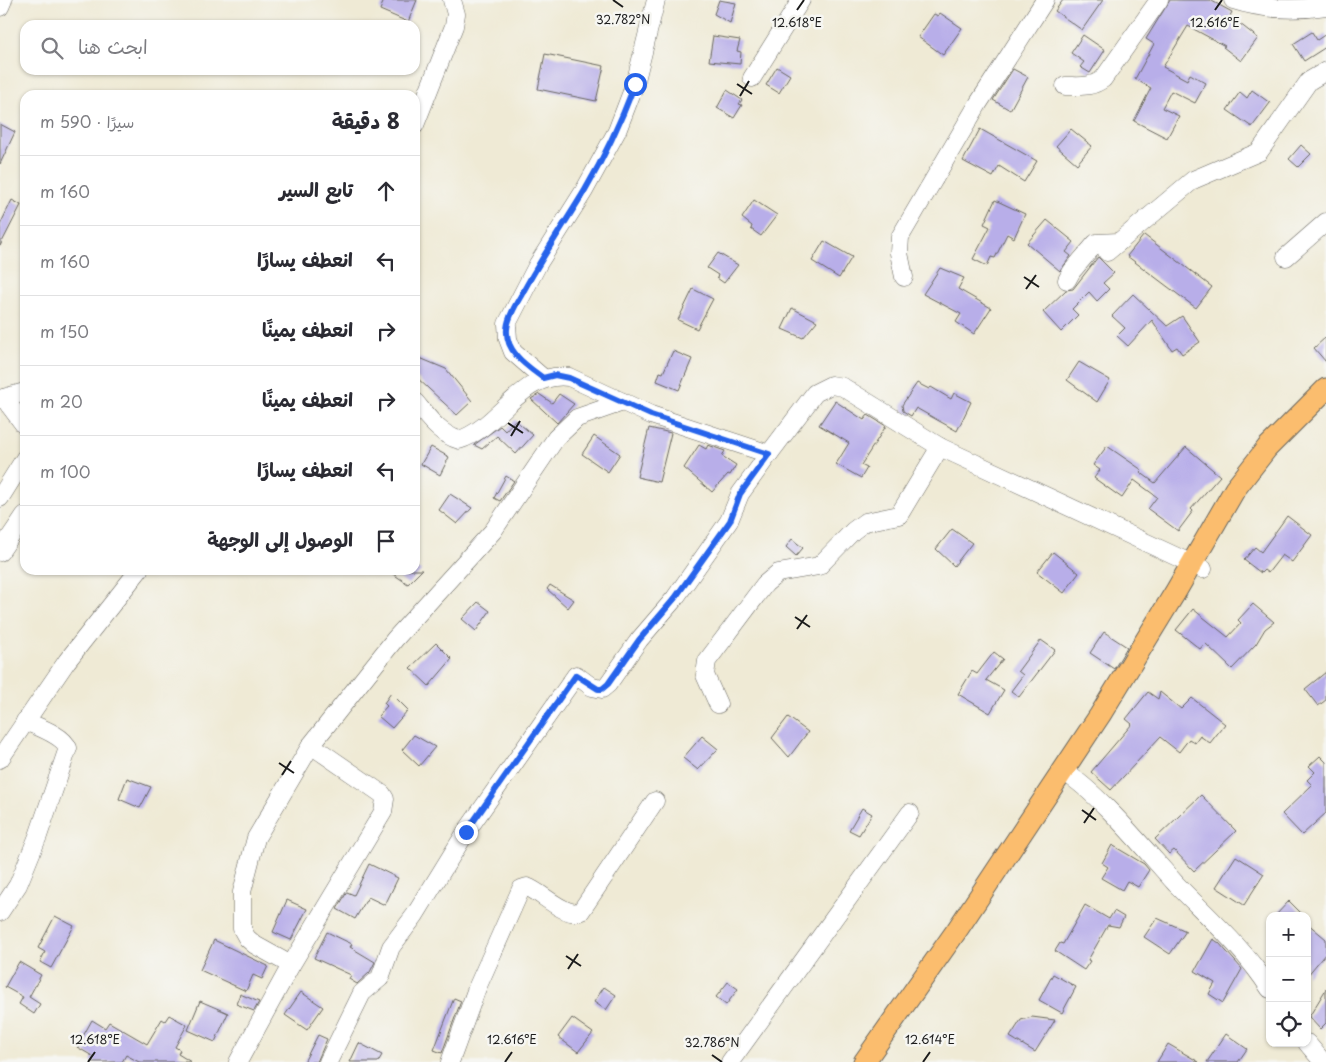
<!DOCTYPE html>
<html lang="ar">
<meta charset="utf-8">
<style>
:root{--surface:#fff;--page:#f2f2f3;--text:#2b2b33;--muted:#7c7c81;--line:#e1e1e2}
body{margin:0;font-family:"Playpen Sans","Playpen Sans Arabic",sans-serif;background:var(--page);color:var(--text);direction:rtl}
.controls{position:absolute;right:15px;bottom:15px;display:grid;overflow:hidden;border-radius:10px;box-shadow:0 1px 4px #0004}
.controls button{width:45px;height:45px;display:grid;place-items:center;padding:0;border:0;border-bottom:1px solid var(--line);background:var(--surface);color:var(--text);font:25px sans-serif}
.stop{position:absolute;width:15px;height:15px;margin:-11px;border:4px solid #2563eb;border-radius:50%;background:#fff}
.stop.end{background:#2563eb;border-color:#fff;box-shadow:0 1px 5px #0008}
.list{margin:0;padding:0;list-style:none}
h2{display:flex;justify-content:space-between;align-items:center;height:65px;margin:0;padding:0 20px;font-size:21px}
h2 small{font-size:16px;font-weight:400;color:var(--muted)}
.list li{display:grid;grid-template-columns:32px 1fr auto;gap:15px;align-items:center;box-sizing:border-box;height:70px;padding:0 20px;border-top:1px solid var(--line)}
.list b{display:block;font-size:19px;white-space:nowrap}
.list em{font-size:16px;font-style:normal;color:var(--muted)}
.icon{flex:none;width:28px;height:28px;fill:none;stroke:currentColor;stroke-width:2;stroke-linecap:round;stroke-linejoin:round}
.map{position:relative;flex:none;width:1326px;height:1062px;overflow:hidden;direction:ltr}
.search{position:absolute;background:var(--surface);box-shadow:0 1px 4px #0004;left:20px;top:20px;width:400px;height:55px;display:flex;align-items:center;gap:12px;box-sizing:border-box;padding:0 18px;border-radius:15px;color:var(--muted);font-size:19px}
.panel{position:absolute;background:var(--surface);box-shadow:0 1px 4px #0004;left:20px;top:90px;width:400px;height:485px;border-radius:15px;direction:rtl}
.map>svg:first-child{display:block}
.building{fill:#b8aee9}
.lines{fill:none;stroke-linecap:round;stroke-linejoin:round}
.minor-casing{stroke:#66645d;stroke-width:19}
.major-casing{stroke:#66645d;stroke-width:23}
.minor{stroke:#fff;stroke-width:18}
.major{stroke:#fbbd6e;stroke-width:21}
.route{stroke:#2563eb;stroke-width:6}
.ticks{fill:none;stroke:#1c1c1c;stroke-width:2}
.ticks-label{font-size:12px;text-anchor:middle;fill:#1c1c1c;stroke:#f6f6f2;stroke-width:5;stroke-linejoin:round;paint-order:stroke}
</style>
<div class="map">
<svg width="1326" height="1062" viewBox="0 0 1326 1062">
<rect width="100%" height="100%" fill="#f6f6f2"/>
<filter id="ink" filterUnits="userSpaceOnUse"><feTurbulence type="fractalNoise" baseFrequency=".02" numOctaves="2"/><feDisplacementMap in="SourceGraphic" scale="10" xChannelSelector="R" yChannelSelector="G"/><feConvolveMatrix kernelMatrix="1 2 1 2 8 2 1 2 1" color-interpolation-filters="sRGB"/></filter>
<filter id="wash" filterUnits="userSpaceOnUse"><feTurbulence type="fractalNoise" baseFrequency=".0096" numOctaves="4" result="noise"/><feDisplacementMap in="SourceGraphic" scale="20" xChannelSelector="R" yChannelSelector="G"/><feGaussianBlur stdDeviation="1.12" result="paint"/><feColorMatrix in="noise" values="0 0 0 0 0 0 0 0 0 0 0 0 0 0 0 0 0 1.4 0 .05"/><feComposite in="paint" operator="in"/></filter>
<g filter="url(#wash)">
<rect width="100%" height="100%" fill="#efead5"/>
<g id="blocks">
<g class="building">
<polygon points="384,0 417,0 408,22 380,10"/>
<polygon points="719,0 736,3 730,23 714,14"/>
<polygon points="1063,0 1103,0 1082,30 1055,11"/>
<polygon points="1170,0 1210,0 1232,12 1230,16 1258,38 1241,61 1223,47 1225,46 1188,26 1163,67 1187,80 1190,74 1206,83 1195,103 1171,91 1162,108 1179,116 1167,138 1134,121 1151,88 1135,79 1154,44 1146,39"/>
<polygon points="940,13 962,28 943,55 918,37 934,14 938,16"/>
<polygon points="1312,32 1317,40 1326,34 1326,47 1304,61 1293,44"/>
<polygon points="1083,35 1105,50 1090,73 1080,67 1084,62 1071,53"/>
<polygon points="713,36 740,40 737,51 741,52 740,64 709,61"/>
<polygon points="545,54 604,66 596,101 538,89"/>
<polygon points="777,67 790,75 779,93 766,85"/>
<polygon points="1013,69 1028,77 1010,110 993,100"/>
<polygon points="727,90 742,100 739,104 742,105 734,118 717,108"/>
<polygon points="1252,90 1270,103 1252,127 1227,110 1240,92 1247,98"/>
<polygon points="0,124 15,132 0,164"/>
<polygon points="980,129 1037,161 1024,182 999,166 993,177 963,161"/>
<polygon points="1071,129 1092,146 1077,164 1056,146"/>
<polygon points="1301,145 1311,154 1298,167 1289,159"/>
<polygon points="12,200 21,205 0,246 0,225"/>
<polygon points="754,200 777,215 761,236 751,229 752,226 742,218"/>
<polygon points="995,200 1025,214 1014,238 1007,234 995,258 991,257 987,266 973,259 990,227 984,224"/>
<polygon points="1047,220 1074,242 1066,252 1071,256 1060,271 1027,243"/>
<polygon points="1144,235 1212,287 1196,308 1127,256"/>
<polygon points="824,241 852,257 839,278 812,261"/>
<polygon points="718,253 738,265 724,283 717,278 718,275 707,268"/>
<polygon points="1098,257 1114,273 1103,283 1109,289 1097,301 1089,292 1072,309 1078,315 1061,332 1043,312 1066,290 1073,289"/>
<polygon points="940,268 964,278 958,289 991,308 974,334 956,322 961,314 923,294"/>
<polygon points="693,289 713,299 697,329 678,320"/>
<polygon points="1133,294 1167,326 1182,316 1200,342 1182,354 1177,347 1172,350 1152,320 1128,346 1117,336 1125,328 1112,316"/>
<polygon points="792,308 817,321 803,338 782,329"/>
<polygon points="1326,337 1326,362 1314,348"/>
<polygon points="673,351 692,359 679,390 657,381 660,372 663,373"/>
<polygon points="415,356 446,369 472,401 457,415 415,376"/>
<polygon points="1079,362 1110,380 1097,402 1067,380"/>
<polygon points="917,383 929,389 931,387 951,399 954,393 971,402 957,431 916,408 911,416 903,411 902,405"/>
<polygon points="539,394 552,403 559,394 574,404 557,423 531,399"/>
<polygon points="835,401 864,420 868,415 886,426 861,465 867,468 861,478 836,464 849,443 819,425"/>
<polygon points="515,420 533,435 516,454 497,436 482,449 474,445 500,426 505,431"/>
<polygon points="649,428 671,433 659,482 637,477"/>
<polygon points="594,436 620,454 608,472 582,454"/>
<polygon points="699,445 706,449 708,445 725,451 722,456 736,465 730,475 728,474 712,492 684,468"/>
<polygon points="1107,446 1142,470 1140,472 1155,483 1186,447 1220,476 1191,509 1193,511 1178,531 1148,509 1157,497 1134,480 1122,498 1094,478 1100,470 1093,465"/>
<polygon points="431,447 449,457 440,475 421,464"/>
<polygon points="506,476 514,481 500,501 494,498"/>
<polygon points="450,494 472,508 457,524 439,510"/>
<polygon points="1287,516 1312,535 1292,562 1282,555 1268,573 1264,570 1261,573 1244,560 1255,547 1261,552"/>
<polygon points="952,529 972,543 954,566 936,549"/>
<polygon points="792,539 803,548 796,556 786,547"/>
<polygon points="1053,552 1079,573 1064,593 1037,572"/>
<polygon points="387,570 422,570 408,584"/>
<polygon points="550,585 574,600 568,608 547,589"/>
<polygon points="478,602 490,611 476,631 462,619"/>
<polygon points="1253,604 1274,622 1265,629 1256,644 1232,669 1205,643 1200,649 1176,630 1193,609 1228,637 1241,623 1238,620"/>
<polygon points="1104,632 1127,647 1114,669 1090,653"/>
<polygon points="1041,640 1055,650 1019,697 1011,691 1023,675 1018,671"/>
<polygon points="436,643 452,659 429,686 410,668"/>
<polygon points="994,652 1003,659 986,680 1004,690 990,713 958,694 972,671 977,674"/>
<polygon points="1326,672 1326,700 1318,706 1305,689"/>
<polygon points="1148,692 1158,699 1160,692 1181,709 1192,698 1225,724 1210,743 1200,736 1195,743 1189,739 1179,752 1160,737 1111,790 1091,772 1132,724 1126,719"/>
<polygon points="391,693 408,710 392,728 378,716 387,706 384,703"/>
<polygon points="788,717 808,732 789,757 772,738"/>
<polygon points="414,735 435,747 419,766 402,750"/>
<polygon points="702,736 718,749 698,770 683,758"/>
<polygon points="1320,756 1326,762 1326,813 1302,835 1282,814 1312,785 1307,780 1315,772 1309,766"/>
<polygon points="127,778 151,787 140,808 119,799"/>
<polygon points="1201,795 1236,831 1194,871 1174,850 1169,854 1155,839"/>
<polygon points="862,808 872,814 859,835 849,830"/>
<polygon points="1112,845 1144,864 1149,870 1138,887 1127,881 1122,890 1101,878 1108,867 1102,863"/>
<polygon points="1236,856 1264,874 1244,905 1216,887"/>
<polygon points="369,864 398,878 385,905 368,897 355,919 337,909 347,892 354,895"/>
<polygon points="287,900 307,909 291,940 273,932"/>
<polygon points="1289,901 1304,916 1275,916"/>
<polygon points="1085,905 1109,919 1114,911 1124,917 1119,927 1108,925 1088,960 1090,961 1084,970 1055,951 1060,943 1063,944"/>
<polygon points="55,916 74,926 51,968 40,962 45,952 38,948"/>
<polygon points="1157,918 1186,931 1170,954 1144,937"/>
<polygon points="1307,923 1326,939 1326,953 1307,976"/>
<polygon points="327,932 352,944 350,947 375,962 370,972 357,984 349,979 351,975 314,958"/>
<polygon points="1213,939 1219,943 1242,969 1223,1003 1209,994 1215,983 1195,971"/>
<polygon points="214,940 268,966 262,979 253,975 246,991 200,970"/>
<polygon points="19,962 41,975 29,997 40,1004 34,1014 19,1004 23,997 5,987"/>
<polygon points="1053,974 1076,987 1062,1013 1039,1000"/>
<polygon points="728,982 738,989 726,1005 716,997"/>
<polygon points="604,987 616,995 606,1010 594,1002"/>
<polygon points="1326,989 1326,1023 1320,1029 1309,1017"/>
<polygon points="301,992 323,1007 307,1030 285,1015"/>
<polygon points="240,994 259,1002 254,1011 236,1004"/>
<polygon points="454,998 461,1001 442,1053 434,1050"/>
<polygon points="200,1001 228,1013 215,1042 188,1030"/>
<polygon points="169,1015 187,1025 175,1047 180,1050 178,1054 191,1062 139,1062 126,1055 122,1062 91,1062 94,1057 77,1047 92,1020 105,1028 109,1022 147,1044 162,1019 165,1021"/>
<polygon points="1032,1017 1055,1020 1035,1052 1010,1037 1021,1020"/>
<polygon points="572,1018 593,1033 578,1052 558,1037"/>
<polygon points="1226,1034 1247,1049 1238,1062 1207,1062"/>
<polygon points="318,1035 327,1039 317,1062 304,1062"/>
<polygon points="359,1043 382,1055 378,1062 350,1062"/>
<polygon points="1168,1044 1199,1062 1157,1062"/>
</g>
</g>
</g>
<g filter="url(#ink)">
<use href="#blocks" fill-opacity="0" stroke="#66645d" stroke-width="1"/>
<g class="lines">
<g class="minor-casing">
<g id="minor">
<path d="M1233 0C1264 10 1294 11 1326 6"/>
<polyline points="0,7 3,0"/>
<polyline points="752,78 801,0"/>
<path d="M1065 86C1080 86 1091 88 1103 79L1159 0"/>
<polyline points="415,125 454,26 456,14 452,0"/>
<polyline points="1107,252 1193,180 1259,152 1309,81 1326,71"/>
<polyline points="1286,257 1326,222"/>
<polyline points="904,277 899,253 900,237 978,104 1045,0"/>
<polyline points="1067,280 1072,271 1096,243 1119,242"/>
<polyline points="543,378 513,352 508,339 507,324 538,264 584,191 617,131 635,84 656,0"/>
<polyline points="4,398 25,426"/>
<polyline points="0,399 25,392"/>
<path d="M415 402C428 417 439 434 459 440 500 427 522 370 569 377L651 415 769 454 815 393 831 385 843 387 940 447 1203 569"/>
<polyline points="0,498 25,458"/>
<polyline points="0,552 25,515"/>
<polyline points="718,704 705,675 707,661 765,584 778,573 819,566 853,531 865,522 899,515 940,447"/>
<polyline points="0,759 67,661 139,570"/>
<path d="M1063 771C1100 794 1145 850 1176 884 1210 919 1243 947 1270 989"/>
<path d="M0 912 18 885 38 836 68 748C63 735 38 727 25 721"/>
<polyline points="291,965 383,812 385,799 382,794 311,745"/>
<polyline points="1307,1043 1323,1062"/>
<polyline points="238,1062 291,965 255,945 247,938 242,929 242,892 256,838 311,745 395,639 493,531 556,438 577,418 623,402"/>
<polyline points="328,1062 362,993 380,978 391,947 415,915 466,832 576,675 592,687 602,689 608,684 639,640 675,598 729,521 740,494 769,454"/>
<path d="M450 1062 477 988 521 889 527 887C542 892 566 919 581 911L655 801"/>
<polyline points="730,1062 910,813"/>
</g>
</g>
<g class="major-casing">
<polyline id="major" points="864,1062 957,930 1100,715 1176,591 1235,489 1267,448 1326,389"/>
</g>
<use href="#minor" class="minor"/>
<use href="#major" class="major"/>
</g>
</g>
<g class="lines" filter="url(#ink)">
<path class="route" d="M466 832 576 675 598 689H602L608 684 639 640 675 598 730 521 740 494 769 454 651 415 569 378 555 375 543 378C527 366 505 352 507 329 508 317 516 304 522 294 541 258 564 225 585 190 605 156 621 121 635 84"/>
</g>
<path class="ticks" d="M613 0 623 7M797 10 804 0M1215 10 1222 0M737 84 752 94M740 96 749 81M1024 277 1039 287M1026 289 1036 275M508 423 523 433M511 436 520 421M795 617 810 627M797 629 807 615M279 763 294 773M282 775 291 761M1082 810 1096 820M1084 823 1094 808M566 956 581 966M568 969 578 954M712 1055 722 1062M88 1062 95 1052M505 1062 512 1052M923 1062 930 1052"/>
<g class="ticks-label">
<text x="623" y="24">32.782°N</text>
<text x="797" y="27">12.618°E</text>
<text x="1215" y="27">12.616°E</text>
<text x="95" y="1044">12.618°E</text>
<text x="512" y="1044">12.616°E</text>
<text x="930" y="1044">12.614°E</text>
<text x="712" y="1047">32.786°N</text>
</g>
</svg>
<div class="controls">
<button>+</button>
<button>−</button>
<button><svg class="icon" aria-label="locate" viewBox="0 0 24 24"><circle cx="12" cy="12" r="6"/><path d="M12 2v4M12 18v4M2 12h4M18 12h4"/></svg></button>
</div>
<div class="stop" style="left:635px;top:84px"></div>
<div class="stop end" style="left:466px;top:832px"></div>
<div class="search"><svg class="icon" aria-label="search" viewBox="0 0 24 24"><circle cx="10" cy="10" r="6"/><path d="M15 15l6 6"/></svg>ابحث هنا</div>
<section class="panel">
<h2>8 دقيقة<small>سيرًا · 590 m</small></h2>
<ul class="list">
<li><svg class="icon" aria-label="ahead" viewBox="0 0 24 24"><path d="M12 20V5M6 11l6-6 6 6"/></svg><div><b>تابع السير</b></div><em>160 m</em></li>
<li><svg class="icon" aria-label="left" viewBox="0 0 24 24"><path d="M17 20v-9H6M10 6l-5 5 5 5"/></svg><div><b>انعطف يسارًا</b></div><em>160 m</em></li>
<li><svg class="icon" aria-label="right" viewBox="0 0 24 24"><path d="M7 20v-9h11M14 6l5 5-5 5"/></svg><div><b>انعطف يمينًا</b></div><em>150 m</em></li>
<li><svg class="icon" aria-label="right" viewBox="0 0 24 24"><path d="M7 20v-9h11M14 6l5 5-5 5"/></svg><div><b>انعطف يمينًا</b></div><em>20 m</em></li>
<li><svg class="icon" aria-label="left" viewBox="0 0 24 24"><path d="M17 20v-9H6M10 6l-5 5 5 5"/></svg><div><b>انعطف يسارًا</b></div><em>100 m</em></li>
<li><svg class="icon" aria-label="arrive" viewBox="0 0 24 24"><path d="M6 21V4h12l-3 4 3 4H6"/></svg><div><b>الوصول إلى الوجهة</b></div></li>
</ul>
</section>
</div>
